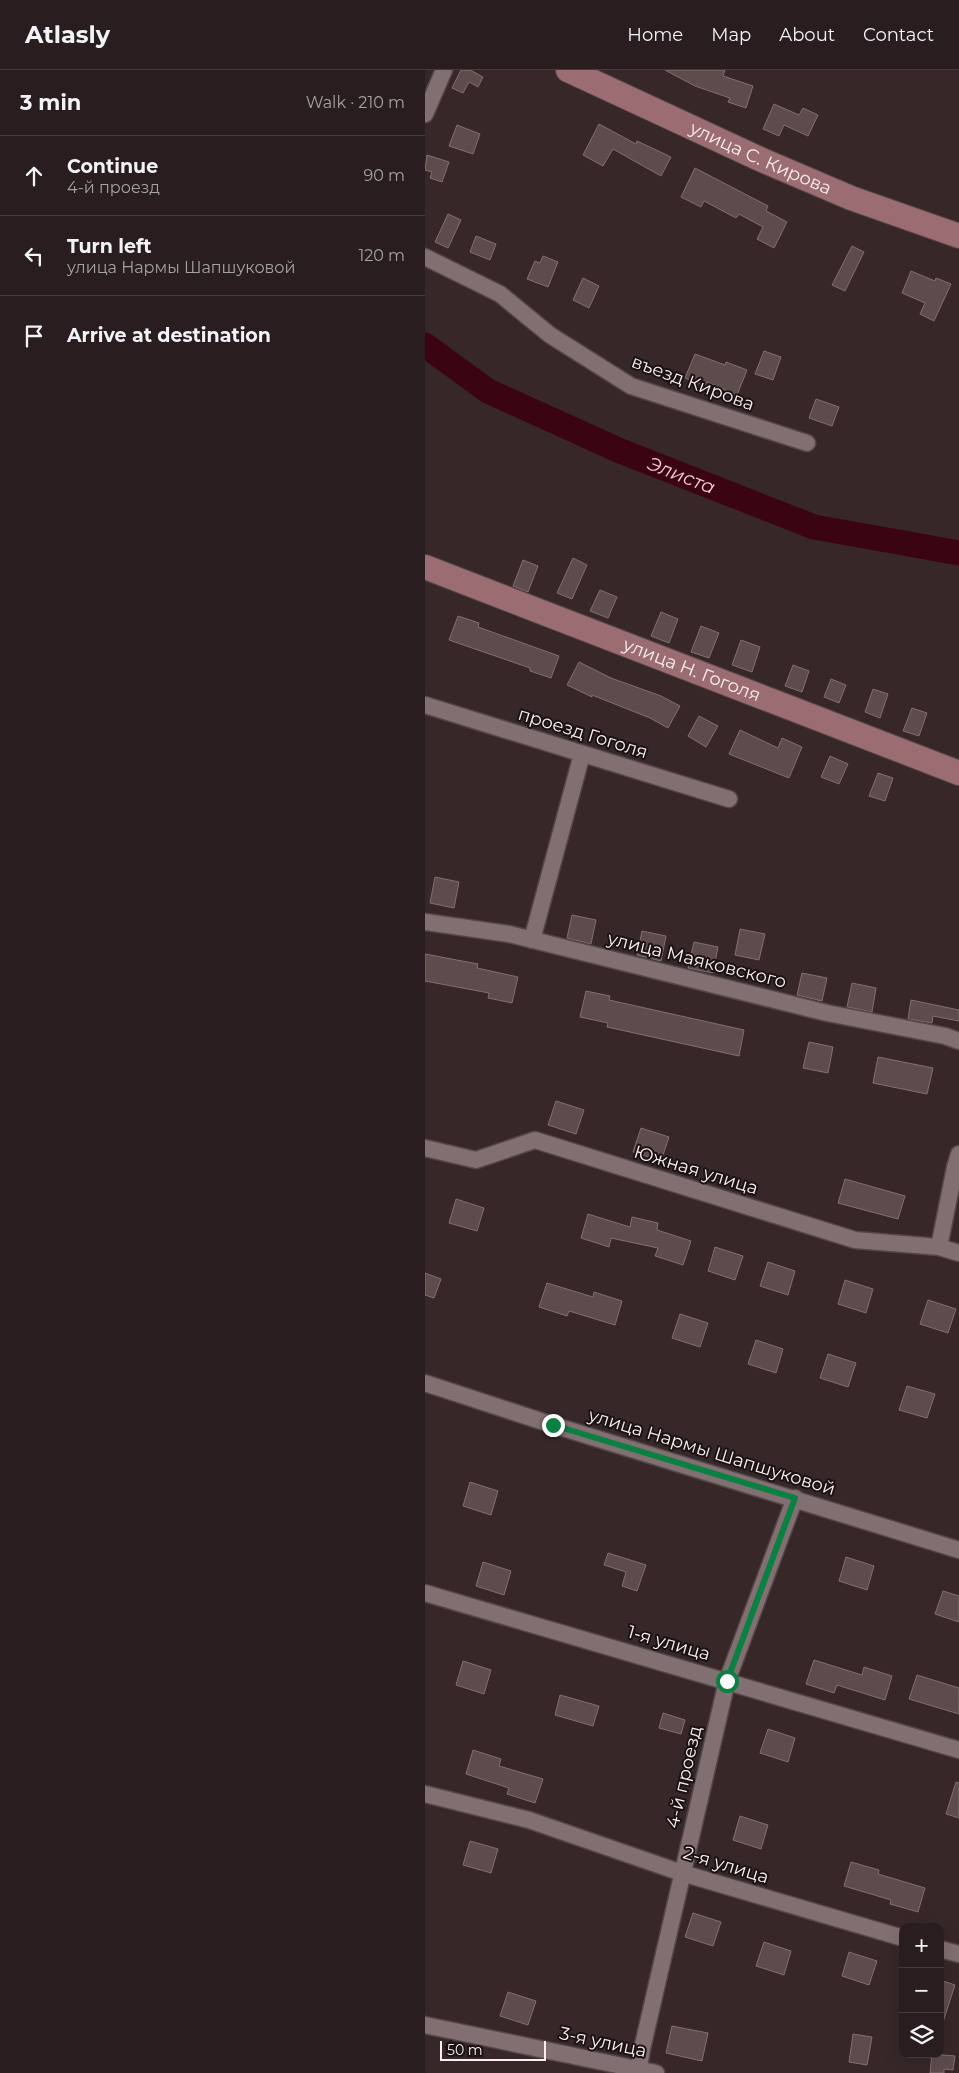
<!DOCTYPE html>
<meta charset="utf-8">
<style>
:root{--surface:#291d1f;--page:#352a2c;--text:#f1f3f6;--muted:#a5a2a4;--line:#453b3d}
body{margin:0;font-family:Montserrat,sans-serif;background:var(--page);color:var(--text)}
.controls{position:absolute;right:15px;bottom:15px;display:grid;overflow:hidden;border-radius:10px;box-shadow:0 5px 20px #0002}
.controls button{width:45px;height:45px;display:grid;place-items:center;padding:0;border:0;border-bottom:1px solid var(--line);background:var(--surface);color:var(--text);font:25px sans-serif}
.scale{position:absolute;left:15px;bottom:12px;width:106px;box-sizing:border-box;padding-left:5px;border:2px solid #faeff0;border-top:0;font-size:14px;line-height:18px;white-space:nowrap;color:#faeff0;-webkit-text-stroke:4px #1a1213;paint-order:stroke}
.stop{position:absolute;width:15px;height:15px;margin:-11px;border:4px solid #0b8043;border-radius:50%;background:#fff}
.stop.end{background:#0b8043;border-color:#fff;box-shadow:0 1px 5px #0008}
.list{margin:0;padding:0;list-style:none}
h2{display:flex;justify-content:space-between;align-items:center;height:65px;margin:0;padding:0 20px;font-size:21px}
h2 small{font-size:16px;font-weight:400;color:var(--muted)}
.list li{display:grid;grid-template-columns:32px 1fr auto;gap:15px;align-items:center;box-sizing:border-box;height:80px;padding:0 20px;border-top:1px solid var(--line)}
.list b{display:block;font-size:19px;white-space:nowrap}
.list p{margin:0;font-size:16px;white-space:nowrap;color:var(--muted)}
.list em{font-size:16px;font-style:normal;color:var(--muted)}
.icon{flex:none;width:28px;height:28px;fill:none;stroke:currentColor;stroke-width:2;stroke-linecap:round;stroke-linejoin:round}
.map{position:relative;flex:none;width:534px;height:2003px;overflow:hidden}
header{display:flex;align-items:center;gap:30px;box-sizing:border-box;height:70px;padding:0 25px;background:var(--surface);border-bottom:1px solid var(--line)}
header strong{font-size:24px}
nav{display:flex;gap:28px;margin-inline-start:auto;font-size:18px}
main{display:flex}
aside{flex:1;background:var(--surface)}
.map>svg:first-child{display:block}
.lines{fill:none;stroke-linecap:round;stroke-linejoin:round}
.stream{stroke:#3b0413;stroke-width:4.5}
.river{stroke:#3b0413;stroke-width:25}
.building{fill:#5e4c4d;stroke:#826f71}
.street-casing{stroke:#534647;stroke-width:19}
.secondary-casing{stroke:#534647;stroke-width:26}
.street{stroke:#826f71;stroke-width:16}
.secondary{stroke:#9b6d73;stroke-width:24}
.route{stroke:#0b8043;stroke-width:6}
.labels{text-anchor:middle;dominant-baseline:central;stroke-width:4;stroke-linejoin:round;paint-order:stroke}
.street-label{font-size:18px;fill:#faeff0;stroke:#1a1213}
.water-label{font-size:19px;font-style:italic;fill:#f5ccd0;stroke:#1a1213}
</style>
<header>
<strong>Atlasly</strong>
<nav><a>Home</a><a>Map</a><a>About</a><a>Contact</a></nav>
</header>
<main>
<aside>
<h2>3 min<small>Walk · 210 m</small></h2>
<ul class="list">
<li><svg class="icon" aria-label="ahead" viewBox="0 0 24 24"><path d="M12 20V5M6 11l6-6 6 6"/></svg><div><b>Continue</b><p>4-й проезд</p></div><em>90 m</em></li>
<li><svg class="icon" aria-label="left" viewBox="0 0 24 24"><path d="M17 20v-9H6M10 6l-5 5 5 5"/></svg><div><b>Turn left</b><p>улица Нармы Шапшуковой</p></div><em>120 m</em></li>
<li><svg class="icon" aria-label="arrive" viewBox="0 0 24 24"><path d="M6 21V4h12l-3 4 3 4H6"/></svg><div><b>Arrive at destination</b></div></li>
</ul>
</aside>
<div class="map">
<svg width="534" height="2003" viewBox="0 0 534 2003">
<rect width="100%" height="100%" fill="#372729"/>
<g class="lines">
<polyline class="stream" points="0,275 0,276"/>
<path class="river" id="s1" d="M0 275 63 321 193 380 389 457 534 483"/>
</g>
<g class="building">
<polygon points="36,0 45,0 58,7 53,17 44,12 38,23 27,18"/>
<polygon points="240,0 300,0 298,6 328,16 321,38 303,32 305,28 270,16"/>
<polygon points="349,34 374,45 378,38 393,45 383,66 359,55 354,66 338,59"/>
<polygon points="174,54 211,74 212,71 246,87 236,106 188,79 178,96 158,85"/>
<polygon points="32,55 55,64 48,84 24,76"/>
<polygon points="2,85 24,92 17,112 5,108 7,102 0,100"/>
<polygon points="270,98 343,136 341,141 362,152 349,178 332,169 338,157 314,144 311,148 279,131 276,137 256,127"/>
<polygon points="23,144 36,150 23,178 10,172"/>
<polygon points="51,166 71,174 65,190 45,182"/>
<polygon points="427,176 439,182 420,221 407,215"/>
<polygon points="118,186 133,192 123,217 102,209 110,191 115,193"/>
<polygon points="486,201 510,211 511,208 526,214 509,251 495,244 500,233 477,223"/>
<polygon points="158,208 174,216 164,238 148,230"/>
<polygon points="339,281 356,287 348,310 330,304"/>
<polygon points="270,284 300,295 301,292 322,300 312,325 282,312 280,316 260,308"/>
<polygon points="391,329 414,337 407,356 384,348"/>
<polygon points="148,488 162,495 147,529 132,523"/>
<polygon points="98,490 113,496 103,522 88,516"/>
<polygon points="175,520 192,527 183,548 165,541"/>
<polygon points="236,542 253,549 244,573 226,566"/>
<polygon points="33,546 54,553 53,557 134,586 126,608 105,601 105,598 24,570"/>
<polygon points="276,556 294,563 284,588 266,582"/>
<polygon points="316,570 335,577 327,602 307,595"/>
<polygon points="154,592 186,608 236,626 255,636 243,658 225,648 167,625 167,627 142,615"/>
<polygon points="368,595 384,601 377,622 360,616"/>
<polygon points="406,609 421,615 414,633 399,627"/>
<polygon points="448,619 463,624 455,648 440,642"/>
<polygon points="487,638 502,643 494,666 478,661"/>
<polygon points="274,646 293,656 281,677 263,666"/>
<polygon points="315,660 353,678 357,668 377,677 364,708 304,684"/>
<polygon points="405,686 423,694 414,714 396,707"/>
<polygon points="453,703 468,708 460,731 444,726"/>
<polygon points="10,807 34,812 29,838 5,833"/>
<polygon points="147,845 171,850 166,874 142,868"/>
<polygon points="315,859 340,864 334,890 310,885"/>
<polygon points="217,861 241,866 236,891 212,885"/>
<polygon points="269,872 293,877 288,903 263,898"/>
<polygon points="0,884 53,894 52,898 93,907 87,933 63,928 64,923 0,911"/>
<polygon points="377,903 402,908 397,931 372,925"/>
<polygon points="427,913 451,918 447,942 422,937"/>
<polygon points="161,921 185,926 184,930 319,960 314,986 182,957 183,953 155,947"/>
<polygon points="486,930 534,940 534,951 508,946 507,953 483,949"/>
<polygon points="384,972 408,977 403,1003 378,998"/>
<polygon points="453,987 508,998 502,1024 448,1013"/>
<polygon points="131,1031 159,1040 151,1064 123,1055"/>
<polygon points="216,1058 244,1067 236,1091 208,1082"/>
<polygon points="420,1109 480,1126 473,1149 413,1133"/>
<polygon points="31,1129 59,1138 52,1161 24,1153"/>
<polygon points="163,1144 205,1157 207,1147 233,1153 232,1160 266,1171 258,1195 230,1186 233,1178 186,1168 184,1177 156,1168"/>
<polygon points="290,1177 318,1186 310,1210 283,1201"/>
<polygon points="343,1192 370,1201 363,1225 335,1216"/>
<polygon points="0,1203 16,1209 9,1228 0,1225"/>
<polygon points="420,1210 448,1219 441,1243 413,1234"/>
<polygon points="122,1213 168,1227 169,1222 197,1231 190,1255 144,1241 142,1246 114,1237"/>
<polygon points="503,1230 531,1239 523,1263 495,1254"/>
<polygon points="255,1244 283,1253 275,1277 247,1268"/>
<polygon points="331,1270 358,1279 351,1303 323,1294"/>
<polygon points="403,1284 431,1293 423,1317 395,1308"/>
<polygon points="482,1316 510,1324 502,1348 474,1340"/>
<polygon points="45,1412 73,1421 66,1445 38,1436"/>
<polygon points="183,1483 221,1495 212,1521 197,1516 201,1502 179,1495"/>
<polygon points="421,1487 449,1496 442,1520 414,1511"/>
<polygon points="58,1492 86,1501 79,1525 51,1516"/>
<polygon points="518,1521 534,1526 534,1552 510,1544"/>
<polygon points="389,1590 437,1605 439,1597 467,1606 460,1630 412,1615 409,1623 381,1614"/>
<polygon points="38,1591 66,1600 59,1624 31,1615"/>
<polygon points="492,1605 534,1618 534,1644 484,1629"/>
<polygon points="135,1625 174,1636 168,1656 130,1645"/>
<polygon points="238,1643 260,1650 256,1664 234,1658"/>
<polygon points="343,1659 370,1668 363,1692 335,1683"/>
<polygon points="48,1680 76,1689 74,1696 118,1709 110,1733 82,1724 84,1718 41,1704"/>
<polygon points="531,1712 534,1713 534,1748 521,1744"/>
<polygon points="315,1746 343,1755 336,1779 308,1770"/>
<polygon points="45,1771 73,1779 66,1803 38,1795"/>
<polygon points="426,1792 454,1800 453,1804 500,1818 493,1842 465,1834 466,1830 419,1816"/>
<polygon points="268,1843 296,1852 288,1876 260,1867"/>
<polygon points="339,1872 366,1881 359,1905 331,1896"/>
<polygon points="424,1882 452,1891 444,1915 417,1906"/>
<polygon points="515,1910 530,1915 518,1952 515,1952"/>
<polygon points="83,1922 111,1931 103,1955 75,1946"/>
<polygon points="247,1956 283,1963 277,1991 241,1983"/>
<polygon points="428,1964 447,1967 442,1995 424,1992"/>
<polygon points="507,1984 530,1986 528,2000 519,1999 519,2003 505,2003"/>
</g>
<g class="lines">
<g class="street-casing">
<g id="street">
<polyline points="0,44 19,0"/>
<polyline points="0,187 75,224 125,265 206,316 382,373"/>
<polyline points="0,635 304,729"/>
<polyline points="0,852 84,864 402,943 520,966 534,971"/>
<polyline points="107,870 157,684"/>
<polyline points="0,1078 51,1090 110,1070 430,1170 514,1177 534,1183"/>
<polyline points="514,1177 530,1097 534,1084"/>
<polyline points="0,1313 128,1355 534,1480"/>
<polyline points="0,1523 534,1680"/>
<polyline points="0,1724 104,1750 257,1803 478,1868"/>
<polyline points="515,1879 534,1884"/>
<polyline points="0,1955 231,2003"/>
<polyline points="213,2003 217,1979 302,1611 370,1428"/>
</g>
</g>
<g class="secondary-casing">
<g id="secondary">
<path id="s2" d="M143 0 337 90 426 128 534 166"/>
<path id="s3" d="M0 497 534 703"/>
</g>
</g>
<use href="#street" class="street"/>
<use href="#secondary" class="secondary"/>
</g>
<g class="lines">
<polyline class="route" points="128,1355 370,1428 302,1611"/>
</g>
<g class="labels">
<g class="street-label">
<text stroke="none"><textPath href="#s2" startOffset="212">улица С. Кирова</textPath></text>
<text transform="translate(268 313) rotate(20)">въезд Кирова</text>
<text stroke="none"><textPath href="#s3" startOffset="286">улица Н. Гоголя</textPath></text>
<text transform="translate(158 663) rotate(17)">проезд Гоголя</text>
<text transform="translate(272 890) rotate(14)">улица Маяковского</text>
<text transform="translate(271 1100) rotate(17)">Южная улица</text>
<text transform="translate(287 1382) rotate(17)">улица Нармы Шапшуковой</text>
<text transform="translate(244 1573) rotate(16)">1-я улица</text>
<text transform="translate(259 1707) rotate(-77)">4-й проезд</text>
<text transform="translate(301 1795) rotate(17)">2-я улица</text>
<text transform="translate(178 1972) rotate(12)">3-я улица</text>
</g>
<g class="water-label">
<text stroke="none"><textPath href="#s1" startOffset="289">Элиста</textPath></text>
</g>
</g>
</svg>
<div class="controls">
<button>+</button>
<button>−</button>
<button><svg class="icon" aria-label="layers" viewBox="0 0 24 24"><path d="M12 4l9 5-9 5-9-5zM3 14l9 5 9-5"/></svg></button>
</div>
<div class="scale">50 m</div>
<div class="stop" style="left:302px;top:1611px"></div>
<div class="stop end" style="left:128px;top:1355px"></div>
</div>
</main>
